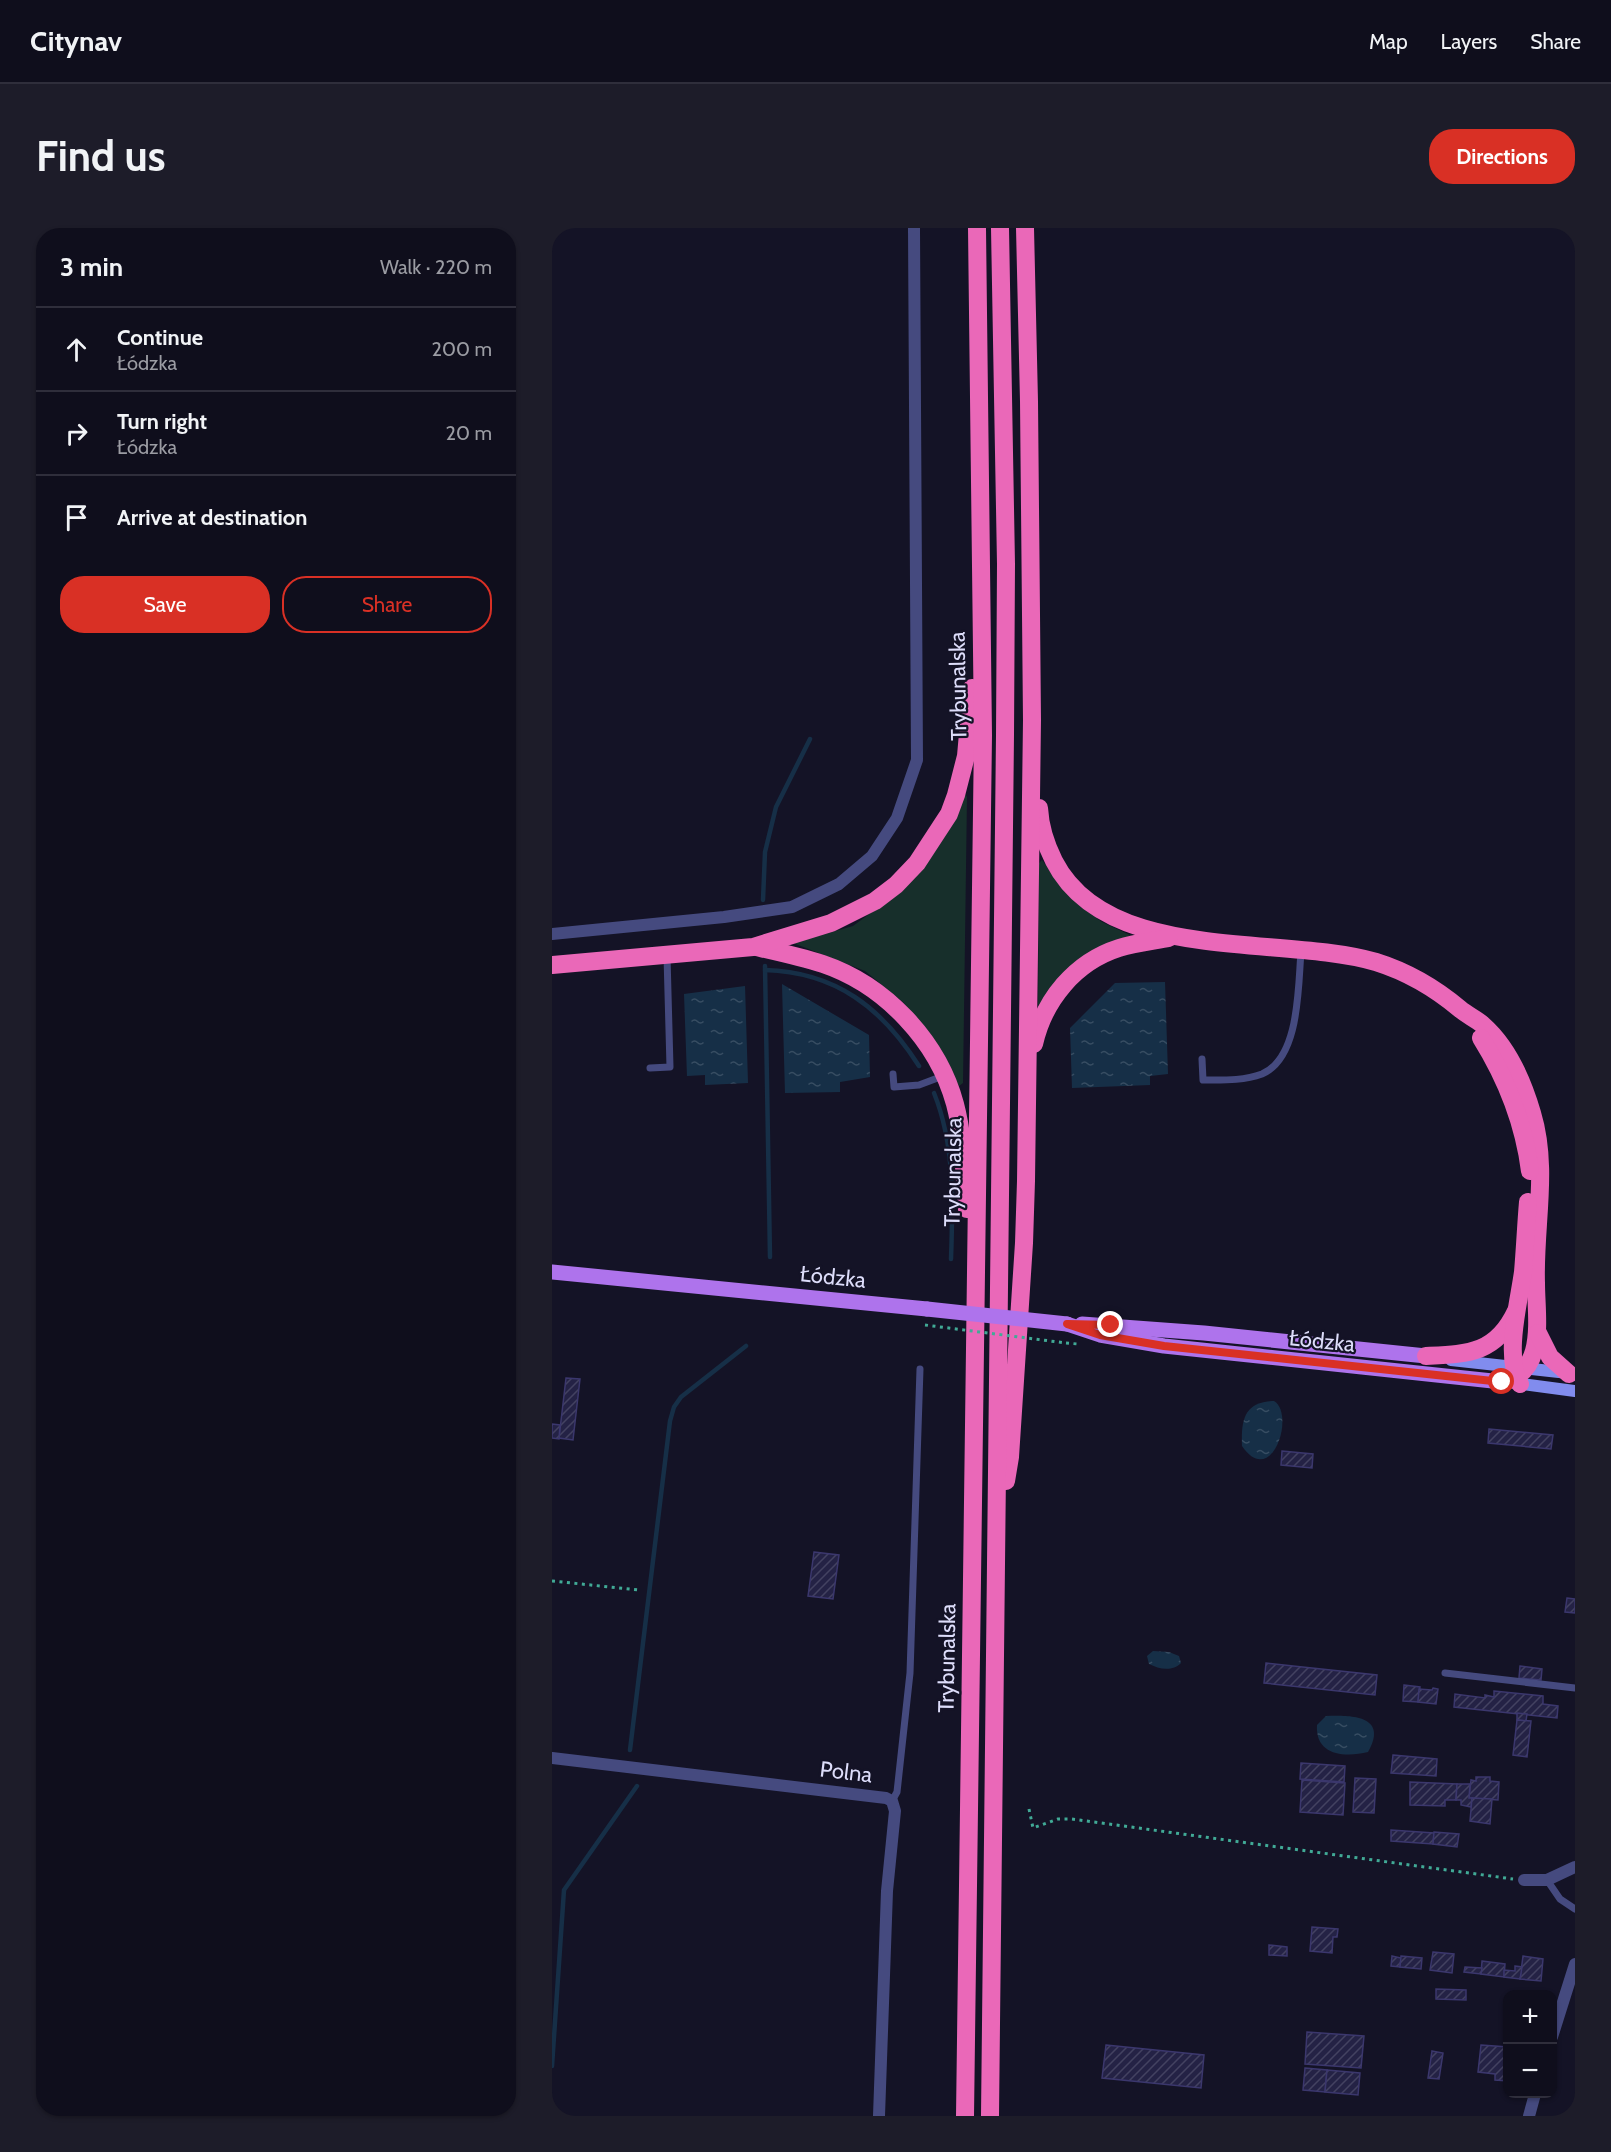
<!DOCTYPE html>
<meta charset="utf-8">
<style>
:root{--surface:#0f0e1c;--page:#1d1c29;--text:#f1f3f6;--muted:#9b9ca3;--line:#2f2e3b;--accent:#d93025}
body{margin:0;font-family:Cabin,sans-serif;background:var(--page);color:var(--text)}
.controls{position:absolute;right:18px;bottom:18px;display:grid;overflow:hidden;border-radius:12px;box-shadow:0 2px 4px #0004}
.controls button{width:54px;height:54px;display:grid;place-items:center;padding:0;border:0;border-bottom:2px solid var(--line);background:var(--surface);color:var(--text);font:30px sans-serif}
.stop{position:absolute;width:18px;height:18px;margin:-14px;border:4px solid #d93025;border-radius:50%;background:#fff}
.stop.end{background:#d93025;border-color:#fff;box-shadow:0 2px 6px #0008}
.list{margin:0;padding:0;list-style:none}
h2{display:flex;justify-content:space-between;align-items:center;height:78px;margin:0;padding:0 24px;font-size:26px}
h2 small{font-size:20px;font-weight:400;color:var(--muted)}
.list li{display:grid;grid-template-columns:39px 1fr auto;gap:18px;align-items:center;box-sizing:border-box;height:84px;padding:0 24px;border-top:2px solid var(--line)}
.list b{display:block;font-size:22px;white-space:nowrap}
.list p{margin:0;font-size:20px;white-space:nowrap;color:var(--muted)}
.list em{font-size:20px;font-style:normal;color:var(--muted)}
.actions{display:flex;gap:12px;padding:18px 24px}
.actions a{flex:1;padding:14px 0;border:2px solid var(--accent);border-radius:24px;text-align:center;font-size:21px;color:var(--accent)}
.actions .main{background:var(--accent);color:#fff}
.icon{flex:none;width:33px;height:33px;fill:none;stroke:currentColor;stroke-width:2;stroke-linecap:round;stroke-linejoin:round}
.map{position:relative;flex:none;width:1023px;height:1888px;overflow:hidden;border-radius:24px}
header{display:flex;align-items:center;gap:36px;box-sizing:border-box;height:84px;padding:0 30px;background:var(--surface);border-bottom:2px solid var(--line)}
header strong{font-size:28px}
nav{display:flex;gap:33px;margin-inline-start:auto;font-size:21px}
.intro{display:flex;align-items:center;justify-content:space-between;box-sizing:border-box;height:144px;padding:0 36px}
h1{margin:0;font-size:42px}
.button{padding:15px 27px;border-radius:24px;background:var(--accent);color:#fff;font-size:21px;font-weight:700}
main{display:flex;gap:36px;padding:0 36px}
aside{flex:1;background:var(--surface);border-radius:24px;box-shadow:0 2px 4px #0004}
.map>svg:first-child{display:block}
.green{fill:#172f2b}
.water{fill:url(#water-ripples)}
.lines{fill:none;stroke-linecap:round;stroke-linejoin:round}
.stream{stroke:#162f47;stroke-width:4.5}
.building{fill:url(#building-hatch);stroke:#3b376d;stroke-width:1.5}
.path{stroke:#41aa96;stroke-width:3;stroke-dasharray:3 4.5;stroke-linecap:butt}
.service{stroke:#454a7f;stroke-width:7}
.minor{stroke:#454a7f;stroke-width:12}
.secondary{stroke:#818cee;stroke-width:12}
.primary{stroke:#ae73ec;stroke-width:15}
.motorway{stroke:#ea68b8;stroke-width:18}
.path-bridge{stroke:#41aa96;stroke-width:3;stroke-dasharray:3 4.5;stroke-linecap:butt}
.primary-bridge{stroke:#ae73ec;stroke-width:15}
.route{stroke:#d93025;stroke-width:8}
.labels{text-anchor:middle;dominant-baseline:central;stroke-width:4.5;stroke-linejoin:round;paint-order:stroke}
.street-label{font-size:22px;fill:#ddddfa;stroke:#141326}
</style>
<header>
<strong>Citynav</strong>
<nav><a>Map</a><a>Layers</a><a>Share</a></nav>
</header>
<div class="intro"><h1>Find us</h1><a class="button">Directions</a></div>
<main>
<aside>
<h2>3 min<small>Walk · 220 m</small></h2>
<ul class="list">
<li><svg class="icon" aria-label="ahead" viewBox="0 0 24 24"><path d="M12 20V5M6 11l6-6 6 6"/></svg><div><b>Continue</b><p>Łódzka</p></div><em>200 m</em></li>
<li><svg class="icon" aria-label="right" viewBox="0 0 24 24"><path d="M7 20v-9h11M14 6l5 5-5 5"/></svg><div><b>Turn right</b><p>Łódzka</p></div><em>20 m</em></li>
<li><svg class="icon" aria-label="arrive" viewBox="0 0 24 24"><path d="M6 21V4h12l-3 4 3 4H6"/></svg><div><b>Arrive at destination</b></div></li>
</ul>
<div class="actions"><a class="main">Save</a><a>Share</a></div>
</aside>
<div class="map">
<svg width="1023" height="1888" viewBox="0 0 1023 1888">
<defs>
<pattern id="water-ripples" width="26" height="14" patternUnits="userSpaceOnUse" patternTransform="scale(1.5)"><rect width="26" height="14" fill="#162f47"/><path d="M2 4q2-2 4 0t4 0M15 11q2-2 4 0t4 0" fill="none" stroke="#374d62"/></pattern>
<pattern id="building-hatch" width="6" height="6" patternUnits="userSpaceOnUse" patternTransform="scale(1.5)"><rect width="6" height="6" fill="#242245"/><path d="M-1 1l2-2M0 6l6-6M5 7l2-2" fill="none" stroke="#434261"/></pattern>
</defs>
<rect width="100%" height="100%" fill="#141326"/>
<g class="green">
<polygon points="412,564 415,569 411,855 407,858 387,823 351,774 313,743 241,715 301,698 351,661 391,611"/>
<polygon points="490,632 506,654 529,679 550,694 580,708 486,777 487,635"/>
</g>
<g class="water">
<polygon points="613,754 616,846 598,848 598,857 520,860 518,800 563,755"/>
<polygon points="230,756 317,807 318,849 288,854 288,864 233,865"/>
<polygon points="193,758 196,855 153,857 153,847 135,848 132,766"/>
<path d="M722 1173C744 1187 719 1261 690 1218 689 1192 692 1174 722 1173Z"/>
<path d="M601 1423 617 1424 627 1428 629 1435C620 1444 607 1441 597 1436L595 1428Z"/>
<path d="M774 1488C798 1487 837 1487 816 1524 792 1530 763 1527 765 1497Z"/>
</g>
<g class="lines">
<g class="stream">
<polyline points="211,672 213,624 224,579 258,511"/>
<polyline points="213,738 218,1029"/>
<path d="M213 742C284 744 330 780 367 838"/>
<path d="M382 865C403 917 401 976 399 1031"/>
<polyline points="78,1522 118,1193 122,1179 129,1169 194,1118"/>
<polyline points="0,1838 12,1662 85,1558"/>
</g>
</g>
<g class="building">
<polygon points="14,1150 28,1151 21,1212 7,1210"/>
<polygon points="0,1196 8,1197 7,1211 0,1210"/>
<polygon points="937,1201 1001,1207 999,1221 936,1215"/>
<polygon points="730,1223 761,1226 760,1240 729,1237"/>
<polygon points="262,1324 287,1327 281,1371 256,1368"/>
<polygon points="1015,1370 1023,1371 1023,1385 1013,1384"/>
<polygon points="714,1435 825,1447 823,1467 712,1455"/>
<polygon points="968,1438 990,1441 989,1452 967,1450"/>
<polygon points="852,1457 868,1459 866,1474 851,1473"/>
<polygon points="881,1460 886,1461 884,1476 866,1474 867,1461 880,1462"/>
<polygon points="942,1463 991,1468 991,1476 1006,1478 1005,1490 902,1479 903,1466 933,1470 933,1467 942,1469"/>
<polygon points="965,1485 975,1486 974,1493 965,1492"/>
<polygon points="965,1492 979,1493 975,1529 961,1527"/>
<polygon points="841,1527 885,1531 884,1548 839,1545"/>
<polygon points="749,1535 793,1538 792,1554 748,1551"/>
<polygon points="924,1549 938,1549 938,1553 947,1554 946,1572 917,1570 919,1552 924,1553"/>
<polygon points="803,1550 824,1551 822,1585 801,1584"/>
<polygon points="750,1552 793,1555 791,1587 748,1584"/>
<polygon points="858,1554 905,1556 904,1572 893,1572 893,1578 858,1577"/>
<polygon points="905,1556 918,1556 917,1570 920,1570 919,1579 909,1577 909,1572 904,1572"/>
<polygon points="920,1570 940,1571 938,1596 918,1593"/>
<polygon points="839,1602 882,1605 881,1616 839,1613"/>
<polygon points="882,1604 907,1606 905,1619 881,1616"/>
<polygon points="760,1699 786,1701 785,1709 781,1709 780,1725 758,1723"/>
<polygon points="717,1717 735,1719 735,1728 717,1727"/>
<polygon points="881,1724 902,1726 900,1745 878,1742"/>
<polygon points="840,1728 849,1730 848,1739 839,1738"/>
<polygon points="849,1728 870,1730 869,1741 848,1739"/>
<polygon points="971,1728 991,1731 989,1753 968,1751"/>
<polygon points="930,1733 953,1736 952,1749 929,1746"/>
<polygon points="963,1738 970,1739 968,1751 952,1749 952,1742 963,1743"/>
<polygon points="913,1739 930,1740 929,1746 912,1744"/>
<polygon points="884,1761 914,1762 914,1772 884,1771"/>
<polygon points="755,1804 812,1808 809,1840 753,1836"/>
<polygon points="554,1817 652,1827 649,1860 550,1850"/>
<polygon points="929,1817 956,1819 956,1853 943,1852 943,1846 926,1844"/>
<polygon points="880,1823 891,1825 887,1851 876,1850"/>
<polygon points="753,1840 775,1842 773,1864 751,1862"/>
<polygon points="775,1842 808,1845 806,1867 773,1864"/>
</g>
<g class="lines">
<g class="path">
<polyline points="514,1115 526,1116"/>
<polyline points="0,1353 87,1362"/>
<polyline points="477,1581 481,1600 506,1591 520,1591 961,1651"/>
</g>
<g class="service">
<path d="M650 831 651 852C671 852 691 853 710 846 748 830 746 758 749 724"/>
<polyline points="98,840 118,839 115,728"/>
<polyline points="341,846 342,859 367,857 391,848"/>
<polyline points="893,1445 1023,1460"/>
<polyline points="340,1573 345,1564 358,1445 368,1141"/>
<polyline points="995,1652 1008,1671 1023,1681"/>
</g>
<g class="minor">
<polyline points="0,706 172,689 240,679 287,656 320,628 345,590 365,532 362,0"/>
<polyline points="0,1530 334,1570 340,1573 343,1583 335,1663 327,1888"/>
<polyline points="972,1652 995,1652 1023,1639"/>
<polyline points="1000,1809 1023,1736"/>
<polyline points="977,1888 983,1866"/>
</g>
<g class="secondary">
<polyline points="899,1132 1016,1145"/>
<polyline points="963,1155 1023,1163"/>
</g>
<g class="primary">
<polyline points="0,1044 375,1081"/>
<polyline points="515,1096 548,1107 612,1118 950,1154"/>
<polyline points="530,1096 652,1105 874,1128"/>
</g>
<g class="motorway">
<path d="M487 580C488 599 494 617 502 633 555 737 728 706 824 734 856 744 883 760 908 781 915 787 924 791 931 797 956 819 971 854 980 885 997 941 982 998 984 1055 984 1090 995 1144 950 1154"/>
<path d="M204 719C226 724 249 729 271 736 333 757 386 813 403 876 412 910 412 946 415 981"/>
<polyline points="0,737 201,719 279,695 323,673 344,657 365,635 397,586 404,567 414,528 420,460"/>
<path d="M929 810C954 850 972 896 978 943"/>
<path d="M482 816C492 772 523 734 567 720 583 715 601 713 617 710"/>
<polyline points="986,1105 998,1129 1017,1146"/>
<path d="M874 1128C915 1126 944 1126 964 1083"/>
<path d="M968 1156C952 1129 967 1074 971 1044 973 1021 974 997 976 974"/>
<polyline points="454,1253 458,1229 472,1015 474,953 480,492 477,173 473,0"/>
<polyline points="413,1888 431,507 425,0"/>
<polyline points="438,1888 453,507 454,336 448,0"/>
</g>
<polyline class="path-bridge" points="373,1097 514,1115"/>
<polyline class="primary-bridge" points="375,1081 515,1096"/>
</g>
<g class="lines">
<polyline class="route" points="559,1097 515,1096 548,1107 612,1118 950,1154"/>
</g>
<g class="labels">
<g class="street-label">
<text transform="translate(406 458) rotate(-91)">Trybunalska</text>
<text transform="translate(401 944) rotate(-89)">Trybunalska</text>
<text transform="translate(281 1049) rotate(6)">Łódzka</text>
<text transform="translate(770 1113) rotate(6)">Łódzka</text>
<text transform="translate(395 1430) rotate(-89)">Trybunalska</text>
<text transform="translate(294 1544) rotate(7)">Polna</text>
</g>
</g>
</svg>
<div class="controls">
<button>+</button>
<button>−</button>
</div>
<div class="stop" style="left:950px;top:1154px"></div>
<div class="stop end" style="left:559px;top:1097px"></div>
</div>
</main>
